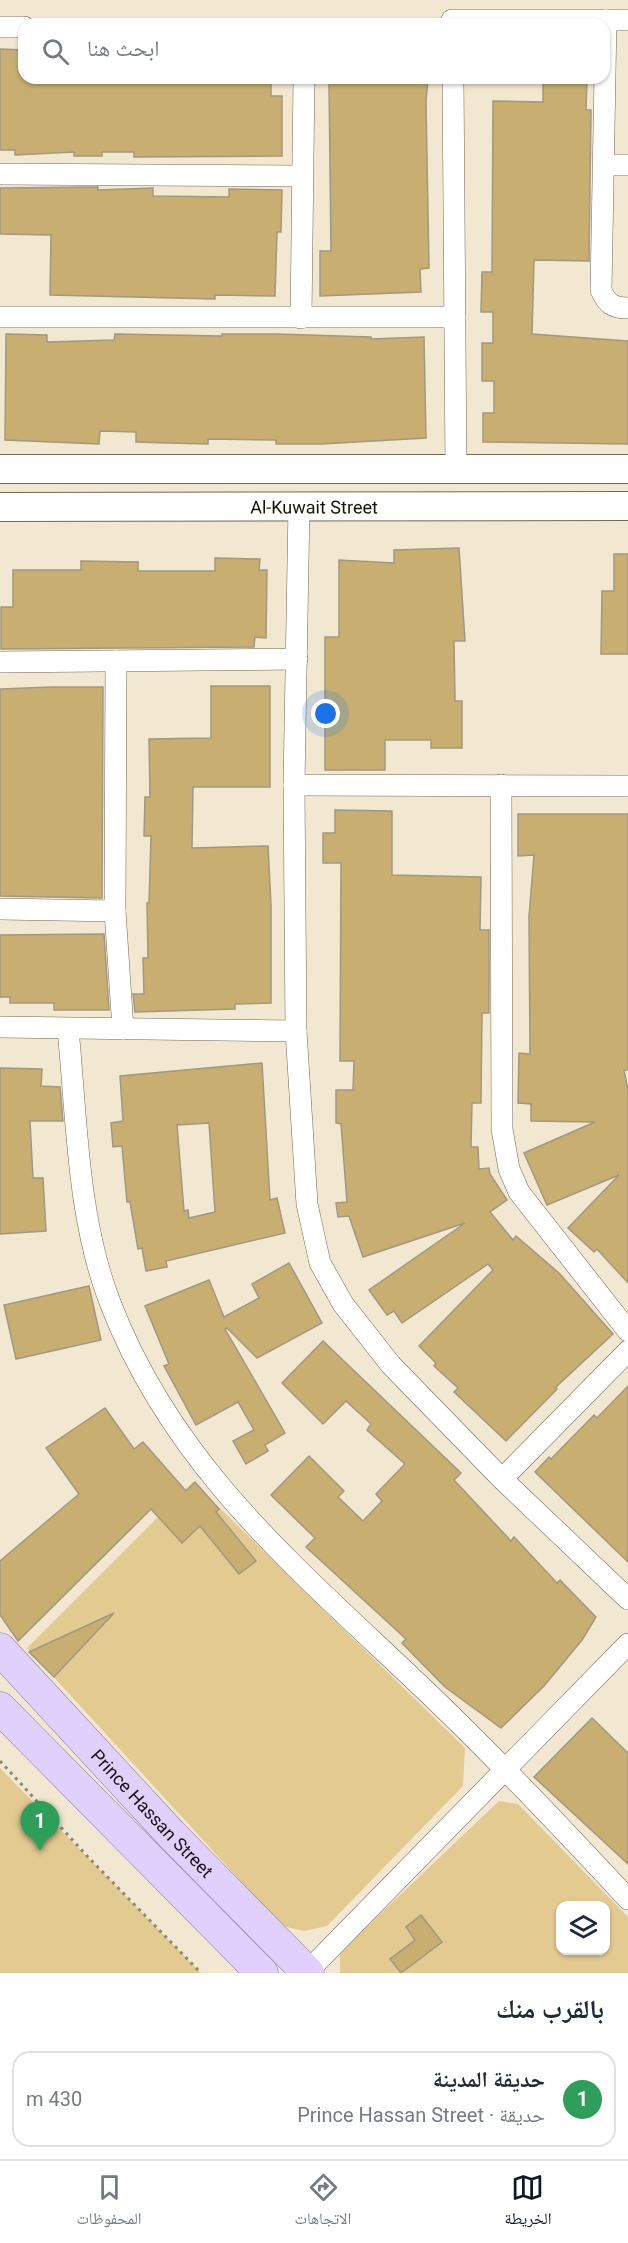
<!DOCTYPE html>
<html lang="ar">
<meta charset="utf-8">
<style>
:root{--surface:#fff;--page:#f6f6f7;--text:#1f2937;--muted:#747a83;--line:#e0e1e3;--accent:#111827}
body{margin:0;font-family:Roboto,"Noto Naskh Arabic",sans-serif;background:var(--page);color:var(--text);direction:rtl}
.controls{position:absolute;right:18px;bottom:18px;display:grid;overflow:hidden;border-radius:12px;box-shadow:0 2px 4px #0004}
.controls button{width:54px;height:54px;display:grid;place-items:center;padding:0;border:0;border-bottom:2px solid var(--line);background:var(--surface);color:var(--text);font:30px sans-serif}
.you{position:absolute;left:326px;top:714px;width:21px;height:21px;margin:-15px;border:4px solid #fff;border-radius:50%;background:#1a73e8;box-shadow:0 0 0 9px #1a73e833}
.badge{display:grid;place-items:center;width:39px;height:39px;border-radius:50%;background:var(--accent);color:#fff;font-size:20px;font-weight:700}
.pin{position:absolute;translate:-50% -50px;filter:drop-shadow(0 2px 3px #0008)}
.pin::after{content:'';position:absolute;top:32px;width:21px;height:18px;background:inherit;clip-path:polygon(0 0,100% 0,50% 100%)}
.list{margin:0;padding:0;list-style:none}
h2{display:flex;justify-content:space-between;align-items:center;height:78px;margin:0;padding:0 24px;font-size:26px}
h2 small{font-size:20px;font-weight:400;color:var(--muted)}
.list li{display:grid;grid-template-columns:39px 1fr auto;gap:18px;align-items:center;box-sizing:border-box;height:96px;margin:0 12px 12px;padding:0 12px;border:2px solid var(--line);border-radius:18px}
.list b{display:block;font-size:22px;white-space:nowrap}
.list p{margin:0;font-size:20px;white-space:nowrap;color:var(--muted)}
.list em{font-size:20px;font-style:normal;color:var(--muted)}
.icon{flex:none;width:33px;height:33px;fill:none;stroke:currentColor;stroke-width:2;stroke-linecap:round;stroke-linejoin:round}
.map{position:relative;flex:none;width:628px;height:1973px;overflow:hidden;direction:ltr}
.search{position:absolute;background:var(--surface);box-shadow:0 2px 4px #0004;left:18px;right:18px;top:18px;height:66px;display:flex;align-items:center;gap:15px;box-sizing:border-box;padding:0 21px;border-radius:18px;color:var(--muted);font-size:22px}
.sheet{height:186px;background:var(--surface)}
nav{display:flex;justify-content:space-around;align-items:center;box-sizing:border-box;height:84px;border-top:2px solid var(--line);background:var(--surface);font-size:16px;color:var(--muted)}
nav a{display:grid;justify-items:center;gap:3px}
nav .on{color:var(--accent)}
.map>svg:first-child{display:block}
.green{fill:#e2ca91;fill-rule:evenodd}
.building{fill:#c8af71;stroke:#a19882;stroke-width:1.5;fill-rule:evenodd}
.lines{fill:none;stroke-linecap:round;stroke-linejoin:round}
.minor-casing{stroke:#716853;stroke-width:22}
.secondary-casing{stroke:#716853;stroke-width:30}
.primary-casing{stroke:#8d79a7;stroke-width:33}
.path{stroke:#8e8777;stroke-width:3;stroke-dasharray:3 4.5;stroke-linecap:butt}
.minor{stroke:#fff;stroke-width:21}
.secondary{stroke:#fff;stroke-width:28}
.primary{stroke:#e1d0fc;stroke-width:32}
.labels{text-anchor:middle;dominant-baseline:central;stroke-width:5;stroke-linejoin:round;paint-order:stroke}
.street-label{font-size:18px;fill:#17140c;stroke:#f2e8d1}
</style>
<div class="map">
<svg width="628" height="1973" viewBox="0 0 628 1973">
<rect width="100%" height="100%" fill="#f2e8d1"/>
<g class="green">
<polygon points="193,1482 465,1748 463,1786 327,1926 304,1931 282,1926 27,1648"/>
<polygon points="0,1768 201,1973 0,1973"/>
<path d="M499 1801 518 1804 628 1917V1973H340V1952ZM560 1906H606V1950H560Z"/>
</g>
<g class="building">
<polygon points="0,49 24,50 24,78 271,78 271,96 282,96 282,156 134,157 134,152 102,152 102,156 74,156 74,152 15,155 15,150 0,150"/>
<polygon points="543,78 587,78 586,110 591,110 589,261 534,260 532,334 628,341 628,444 483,442 483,413 494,413 494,381 482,381 482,343 493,343 493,312 481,312 482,272 492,272 493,101 543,102"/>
<polygon points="385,79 428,79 426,102 429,268 420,269 421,292 320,296 320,251 331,251 329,82 385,82"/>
<polygon points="98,187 98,190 153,188 153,196 229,197 229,189 282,190 281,232 277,232 275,296 215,295 215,299 50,295 51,235 0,234 0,188"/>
<polygon points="6,334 47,335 47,342 114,340 115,334 222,336 222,334 276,334 371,337 371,339 424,337 426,438 321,444 276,444 276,440 208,439 208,444 167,443 136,442 136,432 100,431 99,444 5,440"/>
<polygon points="459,548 465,641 454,641 455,701 462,701 462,748 431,748 431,740 385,740 385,770 325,770 325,637 339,637 339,560 394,563 394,550"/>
<polygon points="614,554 628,554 628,654 601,654 602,591 614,591"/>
<polygon points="215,558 260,559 259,570 267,570 266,638 255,637 254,647 1,649 1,607 13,607 13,570 81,570 81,561 138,562 138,571 215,571"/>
<polygon points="211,686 270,686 270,787 193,787 192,848 268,846 271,905 271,1003 235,1004 235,1009 135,1012 133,994 144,994 143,958 148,958 147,903 149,903 151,836 144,836 145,797 150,797 149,739 211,738"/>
<polygon points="52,687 103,687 102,898 0,896 0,689"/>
<polygon points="335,810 392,811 392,875 481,877 480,930 489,930 489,1013 482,1013 481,1103 472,1103 471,1147 478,1147 479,1169 489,1168 490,1174 507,1200 490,1212 513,1240 516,1236 559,1273 613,1334 556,1387 557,1389 506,1441 454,1392 458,1388 434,1366 436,1363 419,1346 493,1270 488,1264 402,1323 394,1311 387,1315 369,1290 465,1223 363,1257 349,1216 338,1217 336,1203 347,1202 341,1124 336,1123 336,1090 353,1090 354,1061 340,1061 341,863 323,863 323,833 335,833"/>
<polygon points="518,814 628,814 628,1070 624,1070 628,1090 628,1283 597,1249 594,1252 568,1228 619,1175 547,1205 524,1153 595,1122 531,1121 531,1104 518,1103 519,1053 530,1054 529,917 534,855 518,856"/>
<polygon points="104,934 109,1010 54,1010 54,1003 10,1003 10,997 0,997 0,935"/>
<path d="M262 1063 270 1200 277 1198 285 1233 166 1261 167 1267 146 1271 142 1248 138 1249 130 1202H127L122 1146 113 1147 111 1123 123 1121 120 1076ZM209 1123 215 1212 189 1218 188 1210 184 1211 177 1125Z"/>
<polygon points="0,1068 42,1069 41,1086 60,1087 63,1121 30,1121 33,1178 43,1178 46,1231 0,1234"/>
<polygon points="289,1263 322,1323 257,1358 227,1328 225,1329 285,1433 265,1445 268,1451 246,1464 233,1441 254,1430 238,1402 196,1425 164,1366 169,1364 145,1306 209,1280 224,1317 259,1298 252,1284"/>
<polygon points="89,1286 101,1340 16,1359 4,1305"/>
<polygon points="323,1341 461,1473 454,1480 511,1541 514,1537 557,1583 560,1580 596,1617 582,1640 544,1686 501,1728 445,1687 402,1643 406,1639 306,1547 315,1538 271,1495 309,1456 344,1491 338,1497 363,1521 382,1501 376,1494 405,1464 367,1430 371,1424 346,1401 323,1424 282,1383"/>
<polygon points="628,1386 628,1562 535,1472 549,1457 551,1459 594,1415 597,1418"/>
<polygon points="105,1408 134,1449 143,1442 186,1491 195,1482 219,1509 216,1512 256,1561 239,1574 200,1526 182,1543 151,1509 18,1641 0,1615 0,1561 79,1494 46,1448"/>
<polygon points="114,1613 54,1677 29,1652"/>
<polygon points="592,1718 628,1753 628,1864 534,1777"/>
<polygon points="421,1915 442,1942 401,1973 390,1959 415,1940 406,1927"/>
</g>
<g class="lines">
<g class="minor-casing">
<g id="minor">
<polyline points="452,20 628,20"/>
<path d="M606 20 601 290C607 304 613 308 628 308"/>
<polyline points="0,27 24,27"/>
<polyline points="453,78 456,469"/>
<polyline points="605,165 628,165"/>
<polyline points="0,174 301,176"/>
<polyline points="0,317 455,317"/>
<polyline points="301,318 304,78"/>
<polyline points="299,507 294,785 296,1031 307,1204 320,1263 343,1304 391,1365 502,1479 628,1599"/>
<polyline points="0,662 297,659"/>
<polyline points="294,785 628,786"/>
<polyline points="501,785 502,1129 509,1169 519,1192 628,1331"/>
<polyline points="0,909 115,911 116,661"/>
<polyline points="115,911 123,1029"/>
<polyline points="0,1027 296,1031"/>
<path d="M68 1029C77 1120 77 1219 111 1305 176 1472 304 1574 429 1694 498 1760 563 1829 628 1899"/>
<polyline points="502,1479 628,1351"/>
<polyline points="307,1972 628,1644"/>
</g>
</g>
<g class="secondary-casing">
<g id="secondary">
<polyline points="0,469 628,469"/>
<path id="s1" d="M0 507 628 506"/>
</g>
</g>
<g class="primary-casing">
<g id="primary">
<path id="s2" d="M0 1649 171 1834 308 1973"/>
<polyline points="0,1708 262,1973"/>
</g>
</g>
<polyline class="path" points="0,1761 89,1858 201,1973"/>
<use href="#minor" class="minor"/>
<use href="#secondary" class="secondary"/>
<use href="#primary" class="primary"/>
</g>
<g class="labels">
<g class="street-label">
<text stroke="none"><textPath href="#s1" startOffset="314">Al-Kuwait Street</textPath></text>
<text stroke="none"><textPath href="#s2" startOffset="224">Prince Hassan Street</textPath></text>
</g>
</g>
</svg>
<div class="controls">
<button><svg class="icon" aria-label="layers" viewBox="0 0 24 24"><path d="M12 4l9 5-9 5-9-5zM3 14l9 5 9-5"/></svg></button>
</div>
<div class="you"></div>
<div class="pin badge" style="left:40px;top:1851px;background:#2e9e5b">1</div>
<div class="search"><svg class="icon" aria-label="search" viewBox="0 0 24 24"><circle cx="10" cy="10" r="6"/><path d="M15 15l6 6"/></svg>ابحث هنا</div>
</div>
<section class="sheet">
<h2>بالقرب منك<small></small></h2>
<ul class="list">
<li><span class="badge" style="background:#2e9e5b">1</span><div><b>حديقة المدينة</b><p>حديقة · Prince Hassan Street</p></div><em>430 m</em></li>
</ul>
</section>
<nav>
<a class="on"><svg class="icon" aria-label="map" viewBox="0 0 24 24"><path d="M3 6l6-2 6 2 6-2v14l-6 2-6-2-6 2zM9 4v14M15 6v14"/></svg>الخريطة</a>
<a><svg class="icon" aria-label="directions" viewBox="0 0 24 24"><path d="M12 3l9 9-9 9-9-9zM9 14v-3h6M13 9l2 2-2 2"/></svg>الاتجاهات</a>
<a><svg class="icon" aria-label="saved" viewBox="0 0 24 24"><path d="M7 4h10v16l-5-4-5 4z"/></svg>المحفوظات</a>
</nav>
